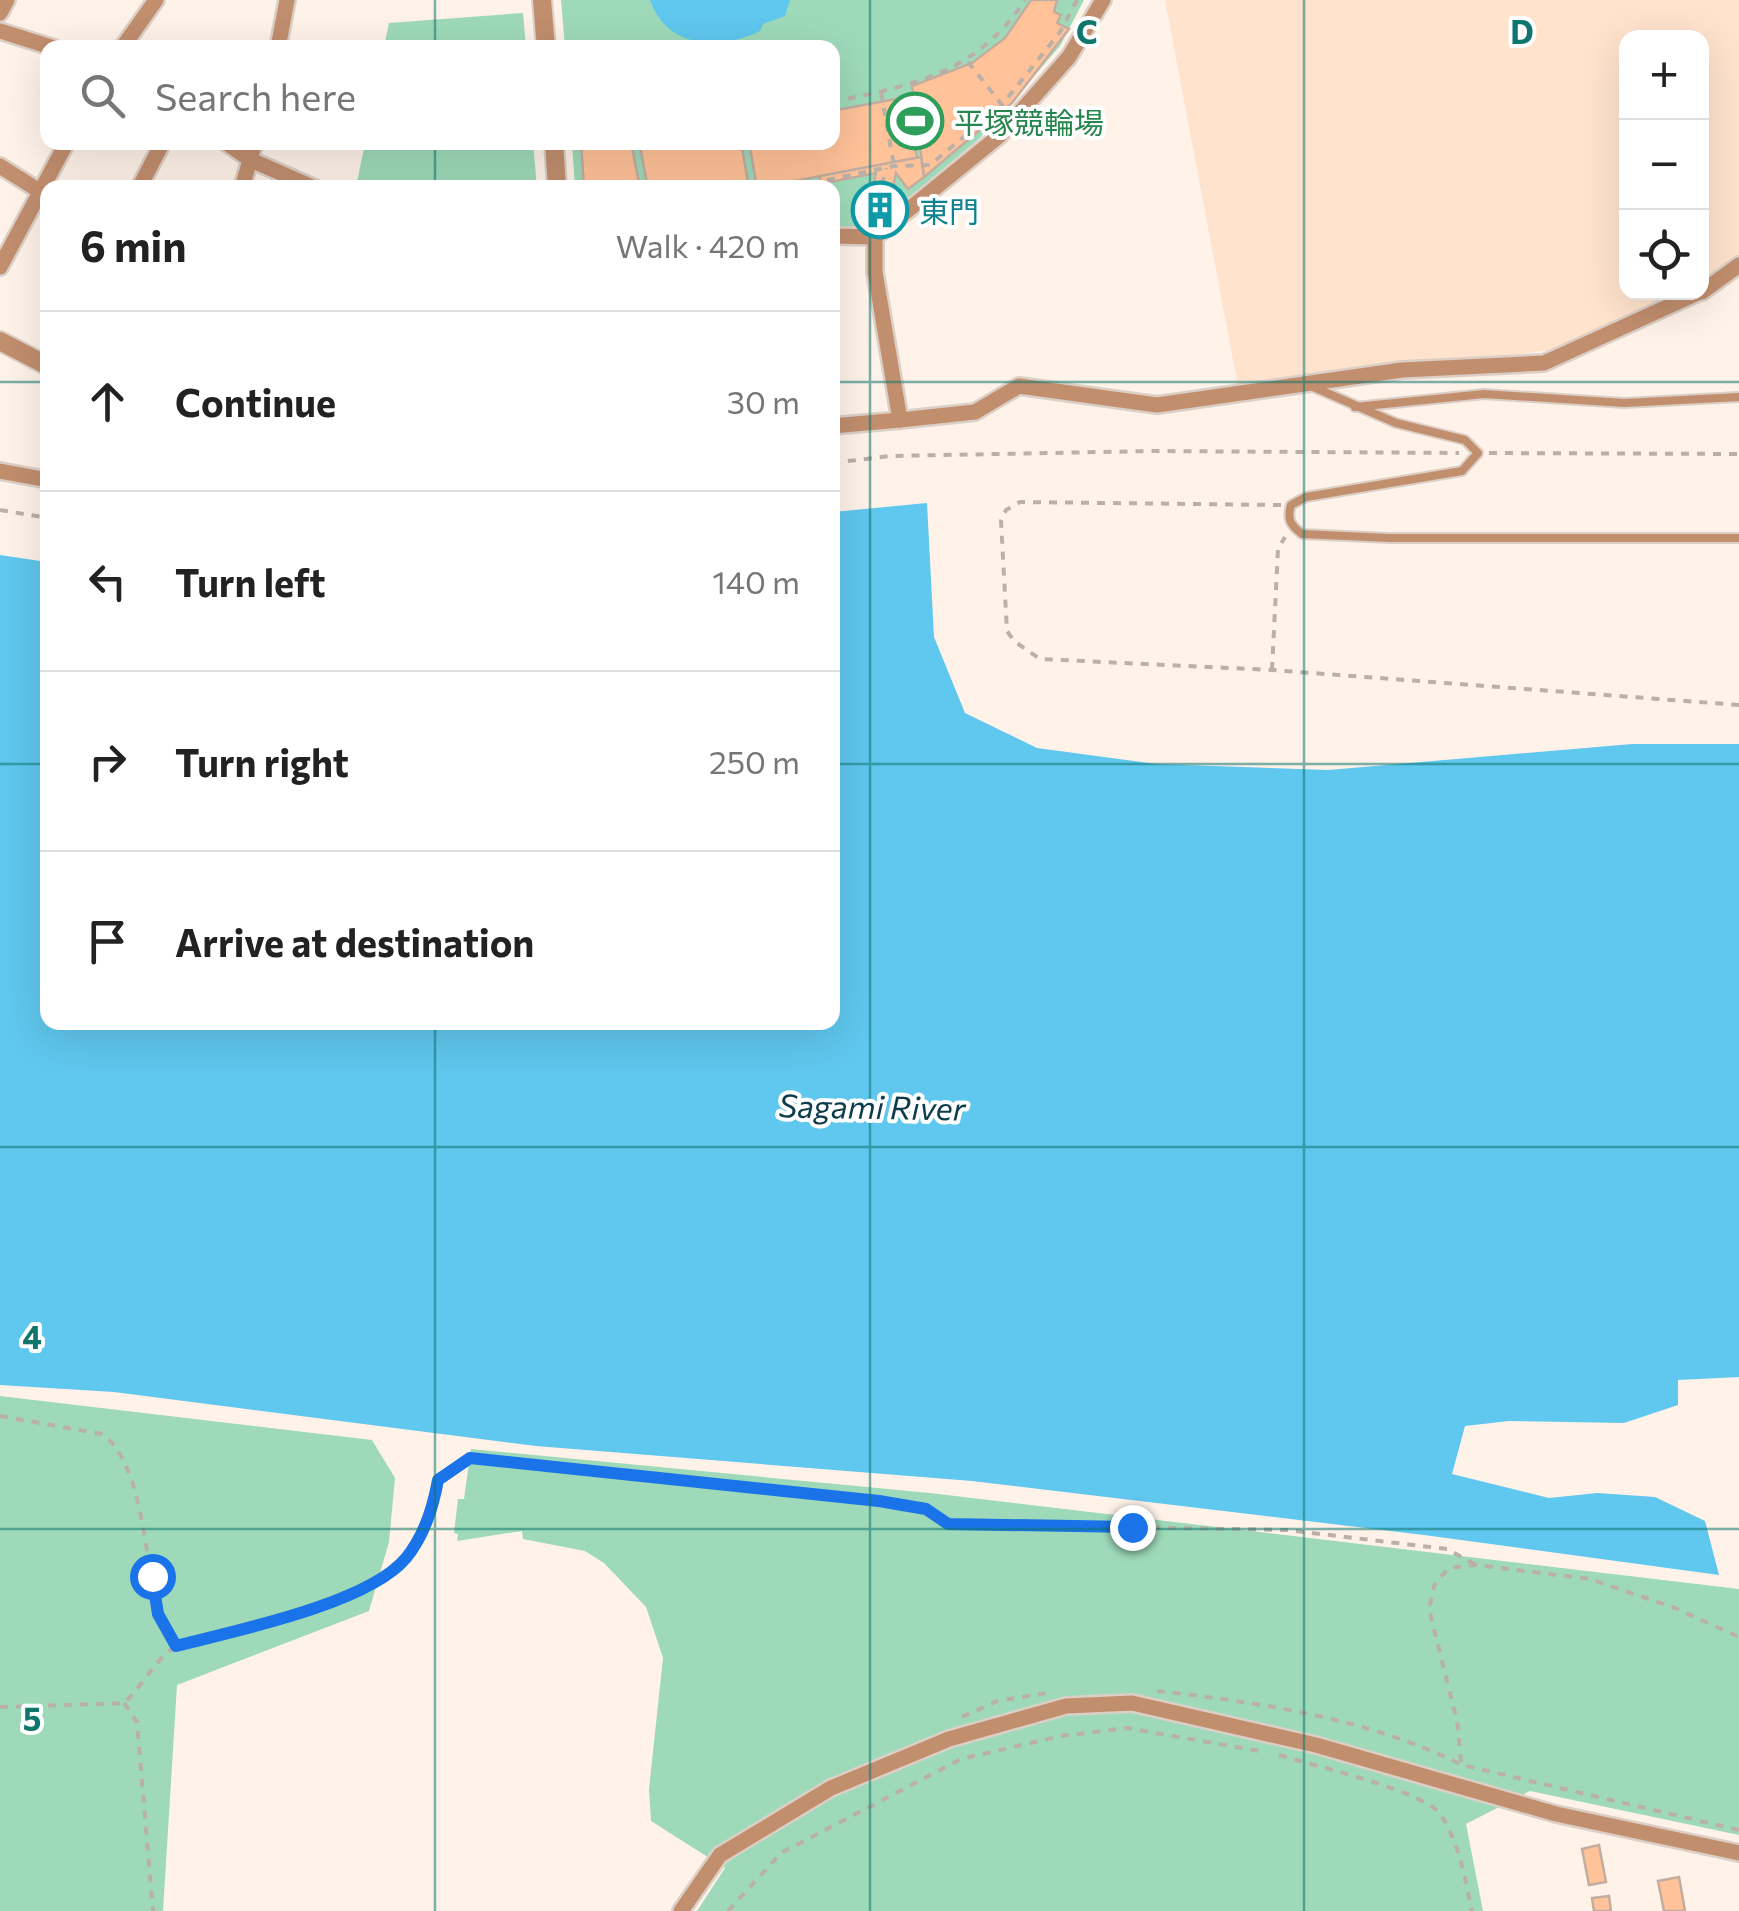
<!DOCTYPE html>
<meta charset="utf-8">
<style>
:root{--surface:#fff;--page:#f6f6f6;--text:#222;--muted:#767676;--line:#e0e0e0}
body{margin:0;font-family:Commissioner,"Noto Sans JP",sans-serif;background:var(--page);color:var(--text)}
.controls{position:absolute;right:30px;top:30px;display:grid;overflow:hidden;border-radius:20px;box-shadow:0 10px 40px #0002}
.controls button{width:90px;height:90px;display:grid;place-items:center;padding:0;border:0;border-bottom:2px solid var(--line);background:var(--surface);color:var(--text);font:50px sans-serif}
.stop{position:absolute;width:30px;height:30px;margin:-22px;border:8px solid #1a73e8;border-radius:50%;background:#fff}
.stop.end{background:#1a73e8;border-color:#fff;box-shadow:0 2px 10px #0008}
.list{margin:0;padding:0;list-style:none}
h2{display:flex;justify-content:space-between;align-items:center;height:130px;margin:0;padding:0 40px;font-size:42px}
h2 small{font-size:32px;font-weight:400;color:var(--muted)}
.list li{display:grid;grid-template-columns:65px 1fr auto;gap:30px;align-items:center;box-sizing:border-box;height:180px;padding:0 40px;border-top:2px solid var(--line)}
.list b{display:block;font-size:38px;white-space:nowrap}
.list em{font-size:32px;font-style:normal;color:var(--muted)}
.icon{flex:none;width:55px;height:55px;fill:none;stroke:currentColor;stroke-width:2;stroke-linecap:round;stroke-linejoin:round}
.map{position:relative;flex:none;width:1739px;height:1911px;overflow:hidden}
.search{position:absolute;background:var(--surface);box-shadow:0 10px 40px #0002;left:40px;top:40px;width:800px;height:110px;display:flex;align-items:center;gap:25px;box-sizing:border-box;padding:0 35px;border-radius:20px;color:var(--muted);font-size:38px}
.panel{position:absolute;background:var(--surface);box-shadow:0 10px 40px #0002;left:40px;top:180px;width:800px;height:850px;border-radius:20px}
.map>svg:first-child{display:block}
.built{fill:#ffe3cd}
.green{fill:#9edab9}
.water{fill:#60c7ee}
.building{fill:#ffc299;stroke:#c3ad9f;stroke-width:2.5}
.lines{fill:none;stroke-linecap:round;stroke-linejoin:round}
.service-casing{stroke:#dccfc6;stroke-width:12}
.minor-casing{stroke:#dccfc6;stroke-width:20}
.tertiary-casing{stroke:#dccfc6;stroke-width:22}
.path{stroke:#bbb0a7;stroke-width:4;stroke-dasharray:8 8;stroke-linecap:butt}
.service{stroke:#c18e6e;stroke-width:8}
.minor{stroke:#c18e6e;stroke-width:15}
.tertiary{stroke:#c18e6e;stroke-width:18}
.route{stroke:#1a73e8;stroke-width:12}
.grid{fill:none;stroke:#0f766e;stroke-width:2.5;stroke-opacity:0.55}
.labels{text-anchor:middle;dominant-baseline:central;stroke-width:8;stroke-linejoin:round;paint-order:stroke}
.leisure-label{font-size:30px;fill:#27864d;stroke:#fff;text-anchor:start}
.culture-label{font-size:30px;fill:#0d838f;stroke:#fff;text-anchor:start}
.water-label{font-size:32px;font-style:italic;fill:#0d3c4c;stroke:#fff}
.grid-label{font-size:32px;text-anchor:middle;font-weight:bold;fill:#0f766e;stroke:#fff;stroke-width:8;stroke-linejoin:round;paint-order:stroke}
</style>
<div class="map">
<svg width="1739" height="1911" viewBox="0 0 1739 1911">
<rect width="100%" height="100%" fill="#fff2e8"/>
<polygon class="built" points="1165,0 1739,0 1739,259 1702,284 1702,38 1626,38 1626,292 1683,293 1558,349 1474,360 1408,360 1238,386"/>
<g class="green">
<polygon points="561,0 1084,0 1060,46 980,138 876,225 833,228 832,188 575,187 572,143 832,142 832,48 565,47"/>
<polygon points="523,13 526,47 384,47 389,23"/>
<polygon points="365,143 533,143 537,187 356,187"/>
<polygon points="0,1396 372,1440 395,1478 389,1542 369,1611 177,1685 163,1911 0,1911"/>
<polygon points="471,1449 930,1493 1739,1589 1739,1835 1530,1791 1466,1824 1483,1911 697,1911 725,1868 651,1821 649,1789 663,1658 646,1607 604,1563 585,1551 523,1539 522,1531 457,1541 458,1534 454,1533 458,1499 464,1499"/>
</g>
<g class="water">
<path d="M650 0H790L785 16 763 24 760 31C720 51 667 49 650 0Z"/>
<polygon points="927,503 934,637 965,713 1037,748 1156,764 1328,770 1632,744 1739,744 1739,1377 1678,1380 1678,1405 1624,1423 1509,1421 1465,1426 1452,1474 1549,1498 1597,1493 1655,1497 1705,1521 1719,1575 1424,1535 972,1481 536,1446 114,1392 0,1385 0,555 47,562 48,1022 832,1022 833,512"/>
</g>
<g class="building">
<polygon points="1031,0 1057,0 1054,12 1061,15 1057,23 1069,29 1012,103 924,177 912,86 972,63 1005,38"/>
<polygon points="906,97 917,158 757,188 749,142 832,142 832,111"/>
<polygon points="581,142 631,142 640,188 584,188"/>
<polygon points="639,142 741,142 749,188 648,188"/>
<polygon points="921,157 924,177 908,189 896,173 890,202 870,198 876,173 820,184 820,176"/>
<polygon points="870,198 890,202 899,204 882,219 866,215"/>
<polygon points="1599,1845 1606,1882 1589,1885 1582,1849"/>
<polygon points="1679,1877 1685,1911 1664,1911 1658,1881"/>
<polygon points="1609,1896 1611,1911 1594,1911 1592,1898"/>
</g>
<g class="lines">
<g class="service-casing">
<g id="service">
<path d="M1311 386 1396 423 1465 440 1478 453 1462 471 1306 497 1291 505C1287 519 1290 525 1302 534L1389 538H1739"/>
<polyline points="1355,407 1484,394 1624,403 1739,397"/>
</g>
</g>
<g class="minor-casing">
<g id="minor">
<polyline points="0,13 7,0"/>
<polyline points="0,31 54,48"/>
<polyline points="122,48 156,0"/>
<polyline points="278,48 287,0"/>
<polyline points="225,142 251,160 315,188"/>
<polyline points="0,166 41,192"/>
<polyline points="139,188 163,142"/>
<polyline points="242,188 255,142"/>
<polyline points="832,236 875,237"/>
<polyline points="0,267 67,142"/>
<polyline points="1702,292 1739,265"/>
<polyline points="900,420 975,412 1019,386 1157,405 1402,370 1544,363 1700,292"/>
<polyline points="832,426 900,420 875,272 875,237 999,136 1069,57 1103,0"/>
<polyline points="0,471 48,480"/>
<polyline points="681,1911 720,1855 831,1788 949,1739 1066,1706 1132,1703 1316,1745 1556,1814 1739,1853"/>
</g>
</g>
<g class="tertiary-casing">
<g id="tertiary">
<polyline points="542,0 546,48"/>
<polyline points="554,142 557,188"/>
<polyline points="0,341 48,366"/>
</g>
</g>
<g class="path">
<polyline points="968,62 1002,105"/>
<polyline points="881,92 894,166"/>
<path d="M832 102C914 85 977 73 1025 0"/>
<polyline points="827,180 894,166 930,165 1002,105 1060,32 1077,0"/>
<polyline points="875,216 886,168"/>
<polyline points="1489,453 1739,454"/>
<polyline points="832,463 890,456 1155,451 1459,453"/>
<polyline points="1281,505 1020,502 1006,510 1001,521 1007,631 1014,641 1040,659 1272,670 1739,705"/>
<polyline points="0,510 48,518"/>
<polyline points="1272,670 1278,549 1285,537"/>
<path d="M0 1416 102 1434C144 1463 145 1564 158 1612 161 1623 170 1635 176 1646"/>
<path d="M1157 1691C1258 1702 1371 1719 1462 1765L1739 1830"/>
<polyline points="124,1703 137,1722 153,1911"/>
<path d="M0 1707 124 1703C144 1685 154 1660 176 1646 235 1630 368 1604 406 1558 424 1536 433 1507 438 1480L470 1458 879 1501 925 1509 949 1524 1287 1530 1447 1549 1476 1565"/>
<polyline points="962,1717 997,1701 1053,1692"/>
<path d="M1279 1755C1311 1765 1424 1791 1440 1814 1459 1841 1465 1879 1472 1911"/>
<polyline points="1461,1762 1457,1721 1429,1609 1435,1583 1449,1568 1476,1565 1590,1579 1675,1608 1739,1637"/>
<polyline points="728,1911 781,1853 961,1759 1061,1736 1127,1728 1265,1752"/>
</g>
<use href="#service" class="service"/>
<use href="#minor" class="minor"/>
<use href="#tertiary" class="tertiary"/>
</g>
<g class="lines">
<path class="route" d="M152 1576 158 1614 176 1646C234 1631 368 1604 406 1558 424 1536 433 1508 438 1480L470 1458 879 1501 926 1509 948 1524 1132 1527"/>
</g>
<path class="grid" d="M435 0V48M870 0V1911M1304 0V1911M435 142V188M0 382H48M832 382H1739M0 764H48M832 764H1739M435 1022V1911M0 1147H1739M0 1529H1739"/>
<defs>
<g id="stadium-ring" transform="scale(2.875)"><circle r="9.5" fill="#fff" stroke="#2e9e5b" stroke-width="1.5"/><path d="M0-5a6.5 5 0 1 0 0 10a6.5 5 0 1 0 0-10ZM-3.5-1.8h7v3.6h-7Z" fill="#2e9e5b"/></g>
<g id="building-ring" transform="scale(2.875)"><circle r="9.5" fill="#fff" stroke="#0f9aa8" stroke-width="1.5"/><path d="M-4-6H4V6H1V3H-1V6H-4ZM-2.5-4.3h1.7v1.8h-1.7ZM.8-4.3h1.7v1.8H.8ZM-2.5-1h1.7V.8h-1.7ZM.8-1h1.7V.8H.8Z" fill="#0f9aa8"/></g>
</defs>
<g fill-rule="evenodd">
<use href="#stadium-ring" x="915" y="121"/>
<use href="#building-ring" x="880" y="210"/>
</g>
<g class="labels">
<g class="leisure-label">
<text x="954" y="121">平塚競輪場</text>
</g>
<g class="culture-label">
<text x="919" y="210">東門</text>
</g>
<g class="water-label">
<text transform="translate(872 1106) rotate(1)">Sagami River</text>
</g>
</g>
<g class="grid-label">
<text x="1087" y="44">C</text>
<text x="1522" y="44">D</text>
<text x="32" y="1349">4</text>
<text x="32" y="1731">5</text>
</g>
</svg>
<div class="controls">
<button>+</button>
<button>−</button>
<button><svg class="icon" aria-label="locate" viewBox="0 0 24 24"><circle cx="12" cy="12" r="6"/><path d="M12 2v4M12 18v4M2 12h4M18 12h4"/></svg></button>
</div>
<div class="stop" style="left:152px;top:1576px"></div>
<div class="stop end" style="left:1132px;top:1527px"></div>
<div class="search"><svg class="icon" aria-label="search" viewBox="0 0 24 24"><circle cx="10" cy="10" r="6"/><path d="M15 15l6 6"/></svg>Search here</div>
<section class="panel">
<h2>6 min<small>Walk · 420 m</small></h2>
<ul class="list">
<li><svg class="icon" aria-label="ahead" viewBox="0 0 24 24"><path d="M12 20V5M6 11l6-6 6 6"/></svg><div><b>Continue</b></div><em>30 m</em></li>
<li><svg class="icon" aria-label="left" viewBox="0 0 24 24"><path d="M17 20v-9H6M10 6l-5 5 5 5"/></svg><div><b>Turn left</b></div><em>140 m</em></li>
<li><svg class="icon" aria-label="right" viewBox="0 0 24 24"><path d="M7 20v-9h11M14 6l5 5-5 5"/></svg><div><b>Turn right</b></div><em>250 m</em></li>
<li><svg class="icon" aria-label="arrive" viewBox="0 0 24 24"><path d="M6 21V4h12l-3 4 3 4H6"/></svg><div><b>Arrive at destination</b></div></li>
</ul>
</section>
</div>
